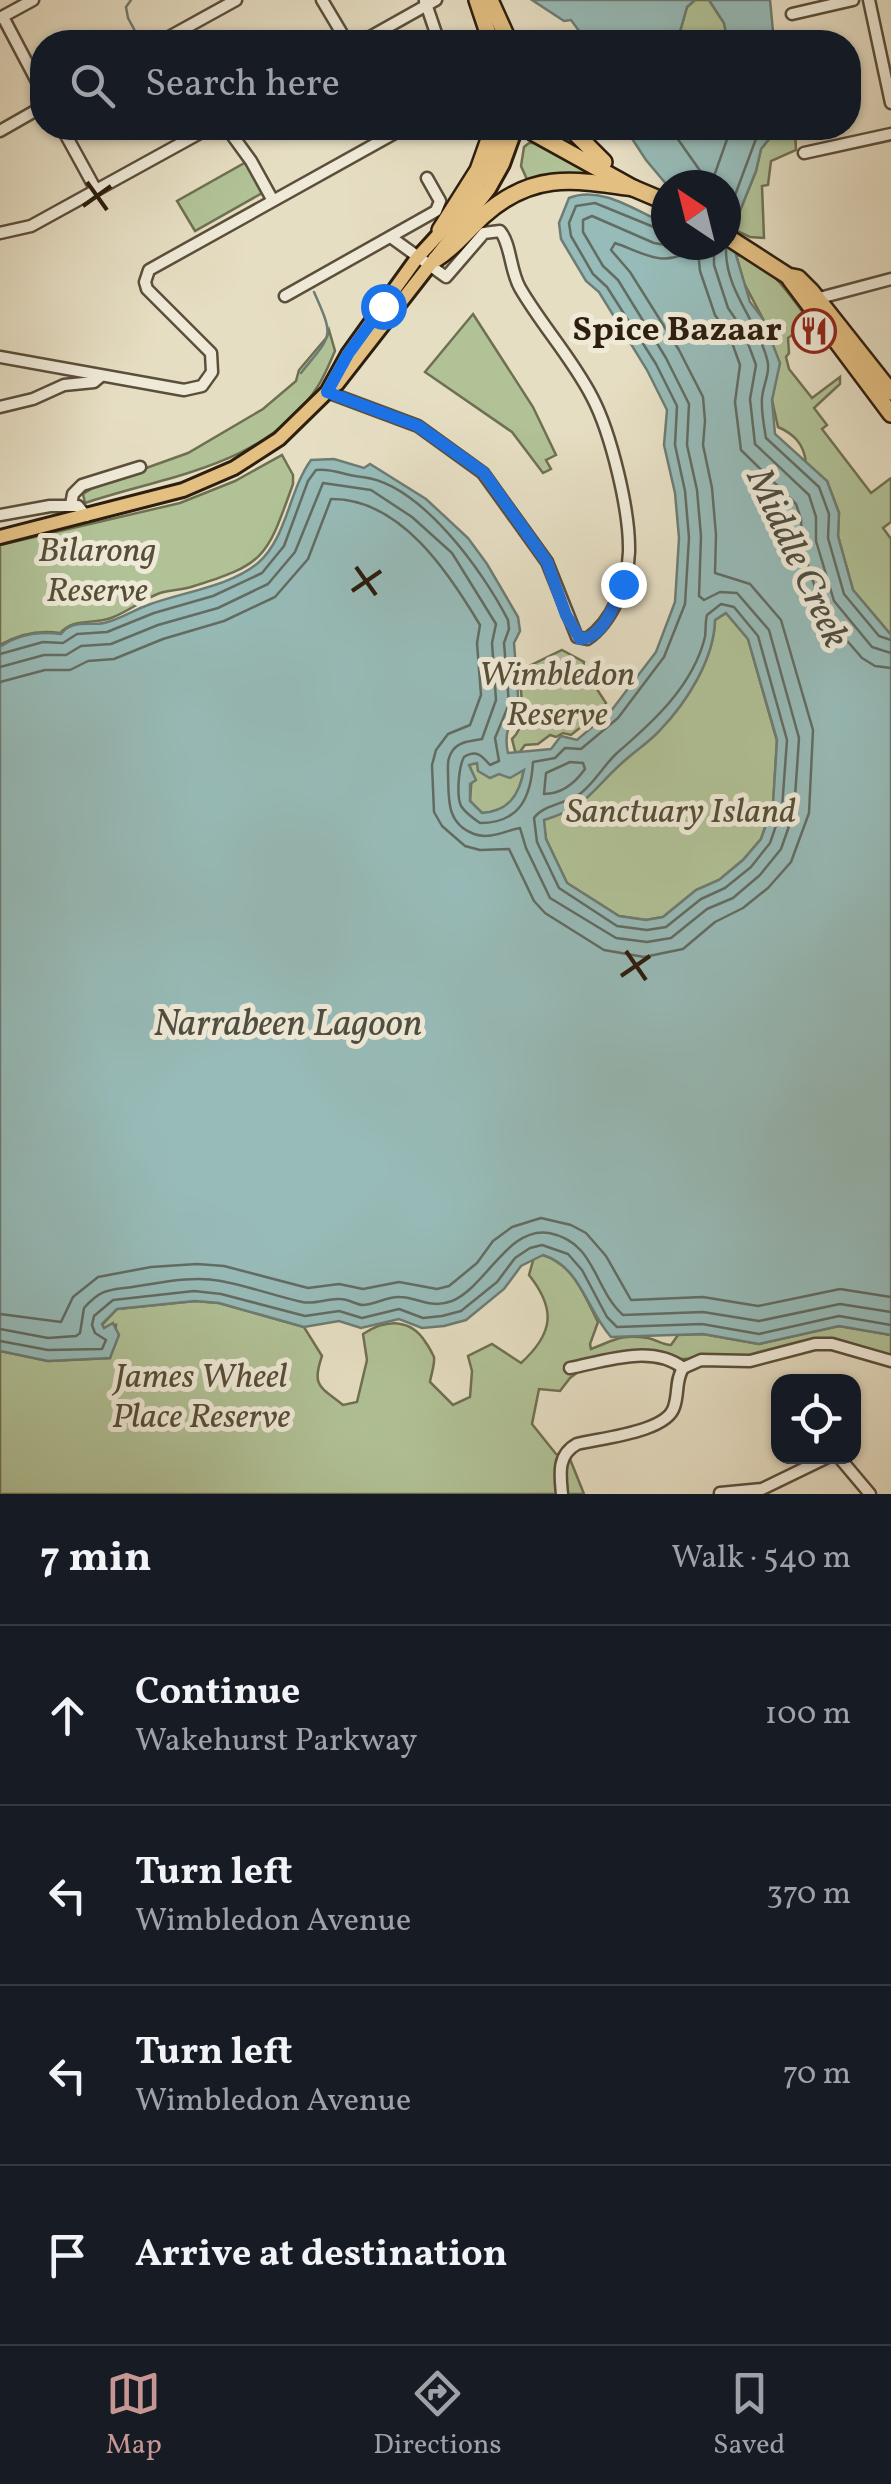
<!DOCTYPE html>
<meta charset="utf-8">
<style>
:root{--surface:#171b24;--page:#20242c;--text:#f1f3f6;--muted:#9ea1a6;--line:#363941;--accent:#c59692}
body{margin:0;font-family:Vollkorn,serif;background:var(--page);color:var(--text)}
.controls{position:absolute;right:30px;bottom:30px;display:grid;overflow:hidden;border-radius:20px;box-shadow:0 2px 8px #0004}
.controls button{width:90px;height:90px;display:grid;place-items:center;padding:0;border:0;border-bottom:2px solid var(--line);background:var(--surface);color:var(--text);font:50px sans-serif}
.compass{position:absolute;left:651px;top:170px;width:90px;height:90px;border-radius:50%;background:var(--surface);box-shadow:0 2px 8px #0004;rotate:325deg}
.stop{position:absolute;width:30px;height:30px;margin:-22px;border:8px solid #1a73e8;border-radius:50%;background:#fff}
.stop.end{background:#1a73e8;border-color:#fff;box-shadow:0 2px 10px #0008}
.list{margin:0;padding:0;list-style:none}
h2{display:flex;justify-content:space-between;align-items:center;height:130px;margin:0;padding:0 40px;font-size:42px}
h2 small{font-size:32px;font-weight:400;color:var(--muted)}
.list li{display:grid;grid-template-columns:65px 1fr auto;gap:30px;align-items:center;box-sizing:border-box;height:180px;padding:0 40px;border-top:2px solid var(--line)}
.list b{display:block;font-size:38px;white-space:nowrap}
.list p{margin:0;font-size:32px;white-space:nowrap;color:var(--muted)}
.list em{font-size:32px;font-style:normal;color:var(--muted)}
.icon{flex:none;width:55px;height:55px;fill:none;stroke:currentColor;stroke-width:2;stroke-linecap:round;stroke-linejoin:round}
.map{position:relative;flex:none;width:891px;height:1494px;overflow:hidden}
.search{position:absolute;background:var(--surface);box-shadow:0 2px 8px #0004;left:30px;right:30px;top:30px;height:110px;display:flex;align-items:center;gap:25px;box-sizing:border-box;padding:0 35px;border-radius:40px;color:var(--muted);font-size:38px}
.sheet{height:850px;background:var(--surface)}
nav{display:flex;justify-content:space-around;align-items:center;box-sizing:border-box;height:140px;border-top:2px solid var(--line);background:var(--surface);font-size:28px;color:var(--muted)}
nav a{display:grid;justify-items:center;gap:5px}
nav .on{color:var(--accent)}
.map>svg:first-child{display:block}
.green{fill:#b1c297;stroke:#6f7052;stroke-width:2.5}
.water{fill:#97bbb8;stroke:#6d7c74;stroke-width:2.5;fill-rule:evenodd}
.lines{fill:none;stroke-linecap:round;stroke-linejoin:round}
.shore{stroke:#626c63;stroke-width:2.5}
.stream{stroke:#6d7c74;stroke-width:2.5}
.minor-casing{stroke:#5b4e3b;stroke-width:15}
.major-casing{stroke:#2d1e0e;stroke-width:18}
.highway-casing{stroke:#2d1e0e;stroke-width:20}
.minor{stroke:#efead8;stroke-width:10}
.major{stroke:#e3bf82;stroke-width:12}
.highway{stroke:#e3bf82;stroke-width:15}
.route{stroke:#1a73e8;stroke-width:12}
.ticks{fill:none;stroke:#2d1e0e;stroke-width:4}
.labels{text-anchor:middle;dominant-baseline:central;stroke-width:10;stroke-linejoin:round;paint-order:stroke}
.poi-label{font-size:35px;font-weight:bold;fill:#2d1e0e;stroke:#efead8;text-anchor:end}
.park-label{font-size:35px;font-style:italic;fill:#554f37;stroke:#efead8}
.water-label{font-size:38px;font-style:italic;fill:#4d4d41;stroke:#efead8}
</style>
<div class="map">
<svg width="891" height="1494" viewBox="0 0 891 1494">
<rect width="100%" height="100%" fill="#e6dec3"/>
<filter id="stains"><feTurbulence type="fractalNoise" baseFrequency=".002" numOctaves="4"/><feColorMatrix values="0 0 0 0 .2 0 0 0 0 .09 0 0 0 0 .02 0 0 0 .5 -.17"/></filter>
<radialGradient id="worn" r=".72"><stop offset=".6" stop-color="#630" stop-opacity="0"/><stop offset="1" stop-color="#630" stop-opacity=".3"/></radialGradient>
<g class="green">
<polygon points="695,0 709,0 724,23 728,42 677,42 687,7"/>
<polygon points="769,128 795,128 796,150 771,161 768,185 762,186 764,238 750,237 737,231 737,218 756,171 761,149 769,139"/>
<polygon points="529,143 533,143 594,176 529,184 521,166 524,147"/>
<polygon points="248,161 264,192 195,231 177,201"/>
<path d="M736 255C766 256 793 300 810 322L788 338 789 353 786 357 789 369 812 398 840 377V384L814 408 827 425 822 429 871 493 891 478V522L883 528 891 539V635L853 590 838 536 839 513 827 481 806 463C804 444 794 434 778 427L772 400 779 363 763 319 744 283Z"/>
<polygon points="473,314 533,407 556,455 546,460 551,469 543,473 512,432 425,372"/>
<path d="M329 330 335 351C330 362 325 375 318 386 268 466 165 476 85 503L83 494 96 486 188 453 263 409 296 381 299 370 327 337Z"/>
<path d="M282 455 293 475V484C267 556 267 564 191 587 181 590 170 590 160 593 143 599 128 612 111 618 92 625 75 617 60 633 39 630 19 634 0 645V545L180 503 235 481Z"/>
<path d="M726 613 748 639 777 741 773 805 761 839 743 860 719 880 696 890 663 917 646 920 619 916 567 883 546 839 543 820C587 807 593 788 624 761 636 750 650 742 660 730 687 702 714 659 715 620Z"/>
<path d="M562 650 584 662 583 668 606 703 600 712 571 735 563 733 556 737 550 735 538 744 525 745 519 753 515 751 512 739C529 724 520 692 519 671Z"/>
<path d="M478 763 499 773 524 769C519 797 511 811 482 813L470 801 472 773 469 764Z"/>
<path d="M543 1255C574 1265 584 1295 598 1322L590 1344 591 1349C615 1340 620 1334 648 1338 657 1340 662 1345 671 1345L678 1335 703 1334 759 1344 839 1326 891 1335V1356L835 1340 753 1356 590 1363 570 1378 560 1391 539 1389 532 1424 556 1454 570 1459 584 1494H0V1351L48 1361 110 1358 116 1325 103 1328 102 1325 117 1309 195 1301 219 1303 304 1327 322 1356C311 1387 321 1387 343 1405L357 1402 367 1360 363 1334C386 1319 411 1318 426 1343 427 1344 433 1355 434 1357 435 1364 431 1375 430 1382L453 1405 470 1397 472 1371 468 1356 492 1344 521 1363C554 1333 556 1309 529 1275L534 1257Z"/>
</g>
<g class="water">
<polygon points="532,0 695,0 687,7 677,42 584,42 585,39 571,20 564,21"/>
<polygon points="709,0 770,0 774,42 728,42 724,23"/>
<path d="M625 128H769V139L761 149 756 171 737 218 736 255 750 302 763 319 780 363 772 400 775 434 827 481 839 513 838 536 853 590 891 635V1335L839 1326 759 1344 703 1334 611 1337C586 1309 581 1267 543 1255L521 1266 504 1289 466 1320 444 1326 422 1328 399 1319 361 1328 339 1321 304 1327 219 1303 195 1301 117 1309 102 1324 104 1328 113 1323 119 1335 110 1358 48 1361 0 1351V647C18 634 39 631 61 634 73 619 88 626 104 623 119 620 134 610 148 605 182 592 229 587 258 563 287 538 289 490 311 460L334 459 364 468 370 464 426 499 468 538 487 564 518 617 520 631 514 643 519 709C508 723 504 736 508 753L551 749 561 736 577 740 611 711 656 652 675 602 679 538 675 493 664 445 667 410 647 370 599 292 586 281 561 239 559 223 569 198C601 185 636 211 666 224V245H726V185H667L646 160ZM726 613 748 639 777 740 773 805 761 839 743 860 719 880 696 890 663 917 646 920 619 916 567 883 546 839 544 820C590 806 591 790 624 761 636 750 649 742 660 730 687 702 714 659 715 620ZM477 763 478 771 490 778 499 774 510 778 524 770C519 796 508 811 482 813L470 801V784L476 780 469 765Z"/>
</g>
<g class="lines">
<g class="shore">
<polyline points="670,128 708,182 713,179 731,128"/>
<polyline points="727,226 728,214 760,128"/>
<polyline points="714,245 714,265 728,308 743,330 756,365 750,399 755,444 809,495 816,517 816,541 834,601 872,647 891,653"/>
<path d="M726 248C725 291 757 320 767 359 771 372 763 385 762 398 761 411 764 426 766 438L819 487 829 514 828 538 844 594 879 636 891 640"/>
<path d="M721 604 734 607 758 636 787 740 782 808 770 843 751 867 725 888 701 899 666 927 647 930 617 926 559 888 537 842 534 818C544 804 567 804 581 793 595 782 604 765 617 753 653 722 693 686 705 637 706 630 705 622 707 615Z"/>
<path d="M0 654 43 642 63 643 77 634 107 632 154 613 213 596 262 573 284 546 308 481 316 470C334 468 345 476 362 477 420 483 483 571 508 620L509 629 504 643 509 704 495 738 499 761 490 765C482 756 477 749 464 757 459 766 456 795 461 806 465 812 474 819 480 823 520 823 531 797 533 762L555 758 565 748 581 749 618 718 664 657 685 604 689 538 685 491 675 445 677 406 656 364 607 287 593 274 571 236 569 223 576 206 595 203 666 232"/>
<path d="M0 667 44 655H66L81 646 111 644 158 625 218 608 268 584 295 552 323 483 371 490 412 517 452 553 496 624 492 643 496 700 482 739C472 741 460 741 453 750 447 758 448 764 448 773 449 797 445 823 474 834 490 840 507 830 520 828L526 848 550 898 616 938 647 942 671 938 707 909 733 898 760 875 781 849 794 812 799 738 769 630 737 593 720 592 704 600 699 596 701 536 697 490 687 445 689 404 666 358 618 280 603 266 583 232V220L592 216 654 243 666 245"/>
<path d="M0 682 45 670H70L88 661 114 659 163 639 224 621 275 597 308 559 331 499C400 498 449 573 480 625L477 643 481 695 470 725 448 734 436 750 432 765 434 812 442 826 465 846 480 850 509 849 534 901 545 913 604 950 644 957 683 949 715 922 743 908 768 888 791 862 809 813 813 730 781 620 750 584 715 573 716 535 712 488 703 445 705 421 703 397 679 350 630 272 611 250 615 243C644 253 664 269 692 249L698 251 700 271 715 315 730 337 740 365 735 402 741 450 796 504 801 519 802 546 823 613 862 658 875 666 891 668"/>
<path d="M570 762 583 763 585 769C575 783 561 794 544 794L546 773Z"/>
<polyline points="0,1314 61,1322 73,1297 98,1277 151,1267 197,1264 224,1266 308,1288 339,1284 363,1289 399,1282 437,1289 449,1286 477,1263 493,1241 512,1227 541,1218 571,1225 586,1233 606,1256 631,1300 703,1297 758,1306 840,1289 891,1297"/>
<path d="M0 1329 48 1338 76 1336 80 1333 84 1308C104 1286 111 1291 138 1286 165 1282 193 1276 221 1281 248 1286 275 1296 302 1302 315 1305 328 1298 340 1299 348 1299 355 1304 362 1305 375 1305 387 1296 400 1297 420 1298 431 1309 452 1301 486 1287 508 1226 549 1233 596 1242 593 1288 623 1315L703 1312 759 1321 840 1304 891 1312"/>
<polyline points="0,1341 48,1350 102,1349 106,1340 95,1333 92,1325 94,1316 113,1300 194,1291 221,1294 305,1316 339,1311 362,1318 399,1309 423,1318 442,1316 461,1311 497,1282 515,1258 530,1248 542,1245 568,1254 582,1270 607,1317 617,1327 702,1324 759,1334 839,1316 891,1325"/>
</g>
<g class="stream">
<polyline points="131,0 126,7 128,18 141,42"/>
<path d="M301 373C332 334 335 339 314 292"/>
</g>
<g class="minor-casing">
<g id="minor">
<polyline points="322,0 347,42"/>
<polyline points="869,0 891,103"/>
<polyline points="425,1 439,42"/>
<polyline points="792,14 853,0"/>
<polyline points="3,17 42,91"/>
<polyline points="0,18 33,0"/>
<polyline points="160,42 236,0"/>
<polyline points="361,42 436,0"/>
<polyline points="62,128 96,190"/>
<polyline points="227,128 251,161 272,199"/>
<polyline points="0,131 42,107"/>
<polyline points="804,153 891,134"/>
<polyline points="0,233 31,226 209,128"/>
<polyline points="285,296 436,211 440,201 427,178"/>
<polyline points="812,300 891,279"/>
<polyline points="0,357 184,390 202,386 212,372 211,353 147,289 145,282 149,270 404,128"/>
<path d="M327 392 418 426 483 473 547 562 577 637 587 639C612 622 628 583 629 552 630 511 611 433 592 397 572 358 542 326 520 288 510 271 511 244 500 231L484 233 446 277 392 238"/>
<polyline points="0,407 33,399 64,385 94,382 101,376"/>
<polyline points="71,505 73,494 82,485 140,467"/>
<polyline points="0,515 50,506 78,506 86,516"/>
<path d="M570 1368C605 1361 652 1344 683 1368"/>
<polyline points="683,1368 701,1360 750,1361 815,1344 832,1344 891,1361"/>
<polyline points="838,1456 870,1494"/>
<polyline points="720,1493 762,1489 830,1456"/>
<path d="M562 1494C560 1474 557 1455 577 1444 601 1438 667 1432 674 1407 679 1393 675 1381 683 1368"/>
</g>
</g>
<g class="major-casing">
<g id="major">
<polyline points="337,384 489,189 503,164 516,128"/>
<polyline points="0,537 183,490 234,468 279,439 327,392 348,354 417,258 461,210 487,171 507,128"/>
</g>
</g>
<g class="highway-casing">
<g id="highway">
<polyline points="477,0 491,42"/>
<polyline points="490,0 509,42"/>
<polyline points="525,128 633,188 659,199"/>
<polyline points="570,128 604,162"/>
<polyline points="440,230 478,170 493,128"/>
<polyline points="726,236 788,276 798,278 811,291 891,392"/>
<path d="M436 259C455 247 467 231 483 216 532 172 572 179 633 188"/>
<polyline points="790,279 891,414"/>
</g>
</g>
<use href="#minor" class="minor"/>
<use href="#major" class="major"/>
<use href="#highway" class="highway"/>
</g>
<g class="lines">
<path class="route" d="M383 306 348 354 327 392 418 426 484 473 547 562 566 615 580 639C603 639 615 603 623 584"/>
</g>
<path class="ticks" d="M87 182 107 210M83 206 111 186M356 567 376 595M352 591 381 571M626 951 646 980M621 976 650 956"/>
<defs>
<g id="restaurant-ring" transform="scale(2.25)"><circle r="9.5" fill="#efead8" stroke="#8f2418" stroke-width="1.5"/><path d="M-5-6h1v4h1v-4h1v4h1v-4h1v5L-1.5 .5V6h-2V.5L-5-1ZM5-6V6H3V1.5H1.5Q1.5-4 5-6Z" fill="#8f2418"/></g>
</defs>
<g fill-rule="evenodd">
<use href="#restaurant-ring" x="814" y="331"/>
</g>
<g class="labels">
<g class="poi-label">
<text x="782" y="331">Spice Bazaar</text>
</g>
<g class="park-label">
<text x="97" y="552">Bilarong<tspan x="97" dy="40">Reserve</tspan></text>
<text x="557" y="676">Wimbledon<tspan x="557" dy="40">Reserve</tspan></text>
<text x="681" y="813">Sanctuary Island</text>
<text x="201" y="1378">James Wheel<tspan x="201" dy="40">Place Reserve</tspan></text>
</g>
<g class="water-label">
<text transform="translate(796 559) rotate(65)">Middle Creek</text>
<text x="288" y="1025">Narrabeen Lagoon</text>
</g>
</g>
<rect width="100%" height="100%" filter="url(#stains)"/>
<rect width="100%" height="100%" fill="url(#worn)"/>
</svg>
<div class="controls">
<button><svg class="icon" aria-label="locate" viewBox="0 0 24 24"><circle cx="12" cy="12" r="6"/><path d="M12 2v4M12 18v4M2 12h4M18 12h4"/></svg></button>
</div>
<svg class="compass" viewBox="-18 -18 36 36"><path d="M0-13l5 13h-10z" fill="#e53935"/><path d="M0 13l5-13h-10z" fill="#9ea1a6"/></svg>
<div class="stop" style="left:383px;top:306px"></div>
<div class="stop end" style="left:623px;top:584px"></div>
<div class="search"><svg class="icon" aria-label="search" viewBox="0 0 24 24"><circle cx="10" cy="10" r="6"/><path d="M15 15l6 6"/></svg>Search here</div>
</div>
<section class="sheet">
<h2>7 min<small>Walk · 540 m</small></h2>
<ul class="list">
<li><svg class="icon" aria-label="ahead" viewBox="0 0 24 24"><path d="M12 20V5M6 11l6-6 6 6"/></svg><div><b>Continue</b><p>Wakehurst Parkway</p></div><em>100 m</em></li>
<li><svg class="icon" aria-label="left" viewBox="0 0 24 24"><path d="M17 20v-9H6M10 6l-5 5 5 5"/></svg><div><b>Turn left</b><p>Wimbledon Avenue</p></div><em>370 m</em></li>
<li><svg class="icon" aria-label="left" viewBox="0 0 24 24"><path d="M17 20v-9H6M10 6l-5 5 5 5"/></svg><div><b>Turn left</b><p>Wimbledon Avenue</p></div><em>70 m</em></li>
<li><svg class="icon" aria-label="arrive" viewBox="0 0 24 24"><path d="M6 21V4h12l-3 4 3 4H6"/></svg><div><b>Arrive at destination</b></div></li>
</ul>
</section>
<nav>
<a class="on"><svg class="icon" aria-label="map" viewBox="0 0 24 24"><path d="M3 6l6-2 6 2 6-2v14l-6 2-6-2-6 2zM9 4v14M15 6v14"/></svg>Map</a>
<a><svg class="icon" aria-label="directions" viewBox="0 0 24 24"><path d="M12 3l9 9-9 9-9-9zM9 14v-3h6M13 9l2 2-2 2"/></svg>Directions</a>
<a><svg class="icon" aria-label="saved" viewBox="0 0 24 24"><path d="M7 4h10v16l-5-4-5 4z"/></svg>Saved</a>
</nav>
